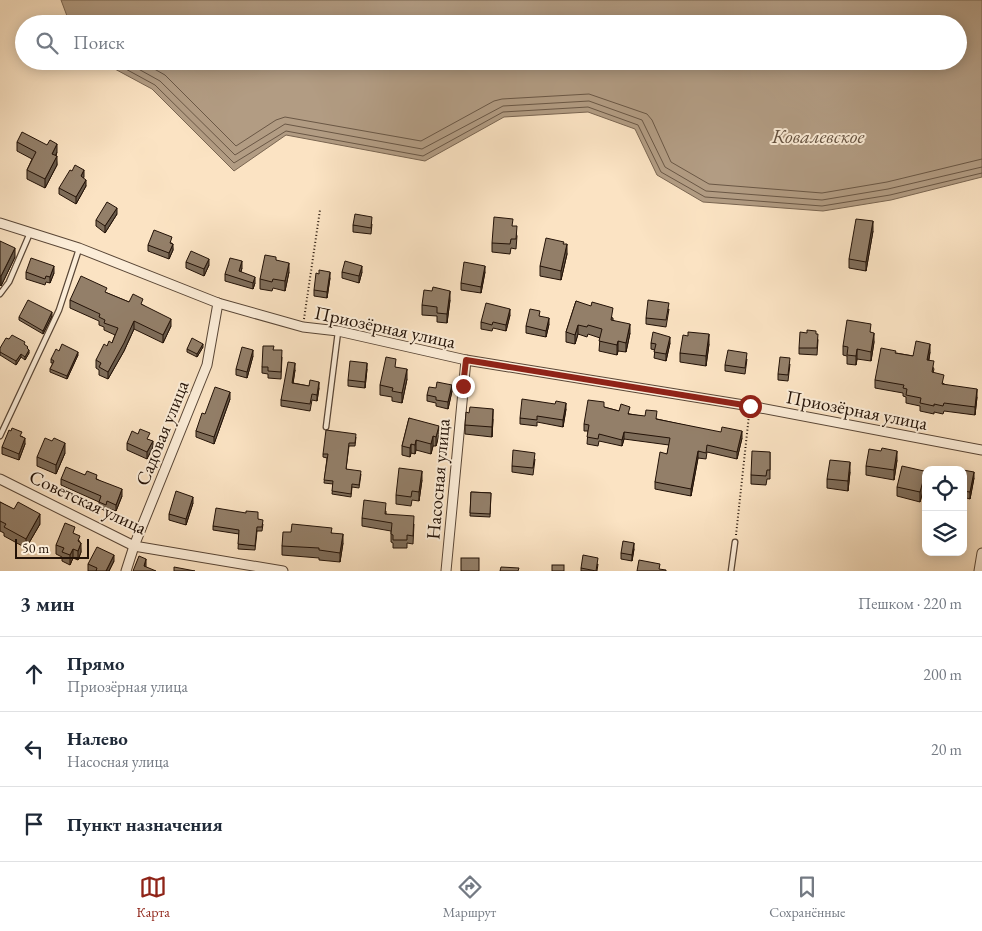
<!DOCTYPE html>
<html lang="ru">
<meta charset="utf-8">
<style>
:root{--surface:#fff;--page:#f6f6f7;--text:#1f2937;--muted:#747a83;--line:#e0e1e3;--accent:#8f2418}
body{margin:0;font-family:"EB Garamond",serif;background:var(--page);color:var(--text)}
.controls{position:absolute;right:15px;bottom:15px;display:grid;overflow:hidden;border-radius:10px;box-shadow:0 2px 12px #0003}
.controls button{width:45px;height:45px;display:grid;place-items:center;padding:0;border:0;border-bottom:1px solid var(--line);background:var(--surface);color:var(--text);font:25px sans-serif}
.scale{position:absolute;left:15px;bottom:12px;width:74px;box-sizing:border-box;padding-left:5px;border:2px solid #231207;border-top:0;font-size:14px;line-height:18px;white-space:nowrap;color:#231207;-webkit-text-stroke:4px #fcedd8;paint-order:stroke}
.stop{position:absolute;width:15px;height:15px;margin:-11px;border:4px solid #8f2418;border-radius:50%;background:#fff}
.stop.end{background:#8f2418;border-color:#fff;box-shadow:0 1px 5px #0008}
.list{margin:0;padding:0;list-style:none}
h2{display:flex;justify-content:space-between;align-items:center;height:65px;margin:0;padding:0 20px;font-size:21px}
h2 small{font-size:16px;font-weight:400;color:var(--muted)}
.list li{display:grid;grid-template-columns:32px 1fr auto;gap:15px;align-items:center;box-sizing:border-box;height:75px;padding:0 20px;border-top:1px solid var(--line)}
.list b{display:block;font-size:19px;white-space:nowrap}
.list p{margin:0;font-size:16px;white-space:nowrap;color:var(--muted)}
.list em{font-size:16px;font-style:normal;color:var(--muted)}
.icon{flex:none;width:28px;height:28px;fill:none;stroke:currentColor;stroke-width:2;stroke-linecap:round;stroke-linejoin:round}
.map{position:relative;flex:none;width:982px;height:571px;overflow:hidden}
.search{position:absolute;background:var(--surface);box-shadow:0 2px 12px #0003;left:15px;right:15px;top:15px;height:55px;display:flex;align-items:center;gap:12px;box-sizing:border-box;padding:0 18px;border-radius:28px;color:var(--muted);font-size:19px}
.sheet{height:290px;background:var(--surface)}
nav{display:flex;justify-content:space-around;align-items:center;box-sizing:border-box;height:70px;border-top:1px solid var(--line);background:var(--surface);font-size:14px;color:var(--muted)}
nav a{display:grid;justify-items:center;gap:2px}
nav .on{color:var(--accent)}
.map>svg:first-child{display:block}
.water{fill:#b29c83;stroke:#796551}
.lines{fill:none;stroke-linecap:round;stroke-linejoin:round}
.shore{stroke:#6a5745;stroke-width:1}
.service-casing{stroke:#594636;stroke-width:7}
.minor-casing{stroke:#594636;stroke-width:11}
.path{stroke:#231207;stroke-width:2;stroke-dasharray:1 2.5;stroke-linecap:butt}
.service{stroke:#fcedd8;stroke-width:4.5}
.minor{stroke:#fcedd8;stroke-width:9}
.wall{fill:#7e6d5a;stroke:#231207}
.shaded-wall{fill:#67594a;stroke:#231207}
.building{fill:#937f69;stroke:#231207}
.route{stroke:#8f2418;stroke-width:6}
.labels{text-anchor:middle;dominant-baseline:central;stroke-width:4;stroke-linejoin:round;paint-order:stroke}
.street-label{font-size:19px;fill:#231207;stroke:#fcedd8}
.water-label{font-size:20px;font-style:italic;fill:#63503f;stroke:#fcedd8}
</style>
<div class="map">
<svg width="982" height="571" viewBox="0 0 982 571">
<rect width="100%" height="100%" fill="#fbe3c3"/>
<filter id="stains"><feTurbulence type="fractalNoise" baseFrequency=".004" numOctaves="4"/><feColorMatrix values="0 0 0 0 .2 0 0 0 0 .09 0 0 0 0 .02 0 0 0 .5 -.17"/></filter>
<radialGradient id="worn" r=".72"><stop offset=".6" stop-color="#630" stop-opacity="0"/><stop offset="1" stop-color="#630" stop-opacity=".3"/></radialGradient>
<polygon class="water" points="61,0 982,0 982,177 891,200 823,211 703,202 657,175 635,129 588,112 504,117 425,161 286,135 234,171 152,89 100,61 958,61 958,24 70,24"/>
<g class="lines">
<g class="shore">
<polyline points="111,61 155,85 234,163 286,131 423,156 503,112 588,107 638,125 661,172 705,197 822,206 890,195 982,173"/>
<polyline points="124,61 160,81 235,155 285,124 422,149 503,106 589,101 642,120 665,167 706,191 822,200 888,189 982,167"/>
<polyline points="140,61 165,75 236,146 276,120 285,117 421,141 494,101 502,99 589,94 647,114 652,120 671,162 709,184 822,193 887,182 982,159"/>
</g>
<g class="service-casing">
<g id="service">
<polyline points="0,294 9,282 30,233"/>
<polyline points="326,427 338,332"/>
<polyline points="0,436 59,310 79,249"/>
<polyline points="731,571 735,542"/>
</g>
</g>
<g class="minor-casing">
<g id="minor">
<polyline points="0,223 79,248 218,303 303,327 338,331 466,360 750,406 982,450"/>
<polyline points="0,479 134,546 283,571"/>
<polyline points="126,571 134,546 207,365 218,303"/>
<polyline points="446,571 466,360"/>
<polyline points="979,571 982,553"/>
</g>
</g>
<g class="path">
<polyline points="304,319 320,210"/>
<polyline points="736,535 749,415"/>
</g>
<use href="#service" class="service"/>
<use href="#minor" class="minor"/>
</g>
<g class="wall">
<polygon points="17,142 57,152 56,156 57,165 45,188 27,179 27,170 32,159 17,151"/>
<polygon points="84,177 83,178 86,186 76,204 59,194 59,188"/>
<polygon points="117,214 105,233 96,226 96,220"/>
<polygon points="372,224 371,234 353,232 353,225"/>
<polygon points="513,226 517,236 516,249 511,248 510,254 492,252 492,243"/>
<polygon points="873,231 866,271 849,268 849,259"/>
<polygon points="0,241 15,257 1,286 0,285"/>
<polygon points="172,243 173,250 169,259 148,251 148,245"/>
<polygon points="564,244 567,254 561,280 540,276 540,266"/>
<polygon points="276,260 289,272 285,291 273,288 272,291 260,289 260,279"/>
<polygon points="186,262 209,265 204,276 186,268"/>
<polygon points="242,268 241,272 255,283 253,289 225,281 225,274"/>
<polygon points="26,272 54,273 50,283 46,282 45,285 26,279"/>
<polygon points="342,272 362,272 359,283 342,278"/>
<polygon points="485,272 481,293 461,290 461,283"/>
<polygon points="330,278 327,298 314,296 314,290"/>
<polygon points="107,293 129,302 143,305 171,326 163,343 134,329 124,351 108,379 99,375 99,370 96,368 96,360 107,346 112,343 115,335 104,330 104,327 99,325 99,321 70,308 70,300"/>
<polygon points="450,300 447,323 437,322 437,316 422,315 422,305"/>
<polygon points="576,301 613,318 613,320 630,333 626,352 618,351 617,355 599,351 600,338 588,334 587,337 578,334 575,344 566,342 566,332"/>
<polygon points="669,309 666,327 646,324 646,318"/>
<polygon points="510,315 506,331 493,328 492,331 481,329 481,322"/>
<polygon points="52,316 43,334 19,320 19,317"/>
<polygon points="540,316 549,324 546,337 526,333 526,326"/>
<polygon points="871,332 874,342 871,361 857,359 856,365 847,364 847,356 843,355 843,346"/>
<polygon points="816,334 818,340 817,355 799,354 799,348"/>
<polygon points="9,339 25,345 28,349 29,353 25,360 21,357 16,365 0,355 0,348"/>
<polygon points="651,343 670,343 666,361 654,358 655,350 651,349"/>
<polygon points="709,344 706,366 680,362 680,353"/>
<polygon points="203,347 197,357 187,352 187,349"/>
<polygon points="274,350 282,357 281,379 268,378 268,374 262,373 262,367"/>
<polygon points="59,351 78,355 67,379 50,372 50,369 53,363 51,363 51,359"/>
<polygon points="930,352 929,360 934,369 933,373 944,384 977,397 975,415 944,411 943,414 934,412 934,414 920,411 920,406 906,403 906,397 903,396 903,393 875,388 875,380 896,353 913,356"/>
<polygon points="253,356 247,378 236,375 236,369"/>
<polygon points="747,359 745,374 725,371 725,365"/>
<polygon points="790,364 788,381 778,380 778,374"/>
<polygon points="396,367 407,379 402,403 392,401 392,397 380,395 380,385"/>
<polygon points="367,369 365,388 348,386 348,380"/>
<polygon points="295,370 293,383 319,388 317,401 312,400 310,411 281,406 281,400"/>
<polygon points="452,391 448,409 436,406 436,403 427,401 427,395"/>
<polygon points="230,399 214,444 196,437 196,431 205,414"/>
<polygon points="604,407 630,414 657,419 742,438 737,459 707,452 706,459 698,458 691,496 655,489 655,482 667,454 669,445 624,439 622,446 599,441 598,446 587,444 588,431 584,431 584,424"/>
<polygon points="566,409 563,427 537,422 537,426 520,424 520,418"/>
<polygon points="409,418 439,435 436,446 433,446 431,454 416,450 415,454 411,453 410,457 402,455 402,446"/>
<polygon points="493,419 492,437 465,434 465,425"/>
<polygon points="22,436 25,444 19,460 2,454 2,447"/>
<polygon points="356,437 355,446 349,446 346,469 361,474 359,488 352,487 351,497 332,494 333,484 324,483 327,458 323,457 323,454"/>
<polygon points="150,440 153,447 147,459 127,450 127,443"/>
<polygon points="52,441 65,453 56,474 37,466 37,457"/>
<polygon points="770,452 770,479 767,479 766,485 751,484 751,475"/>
<polygon points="535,459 533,475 512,472 512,466"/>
<polygon points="897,460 894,480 866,475 866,466"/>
<polygon points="963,470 974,478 970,499 963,497"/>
<polygon points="850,472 848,491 827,488 827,479"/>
<polygon points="924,474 925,484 920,502 897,496 897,487"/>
<polygon points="85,475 97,479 122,496 116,511 107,508 106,511 99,508 99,502 61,485 61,479"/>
<polygon points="422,480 419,501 412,500 411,506 396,504 396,495"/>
<polygon points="471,492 491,493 490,517 470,516"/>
<polygon points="0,502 40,524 26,548 4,536 4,533 0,531"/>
<polygon points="193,503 186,525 169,520 169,514"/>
<polygon points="386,511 386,514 414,524 413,544 407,543 407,548 393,548 393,543 391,542 391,531 362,526 362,518"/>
<polygon points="258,519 263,524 262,531 257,531 255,550 238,549 239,534 213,530 213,526"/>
<polygon points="291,532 332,533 343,543 340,562 319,560 319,558 282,555 282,546"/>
<polygon points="75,534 80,542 81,552 78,560 73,558 70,565 62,561 62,557 56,554 56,545"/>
<polygon points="634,549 632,561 621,559 621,553"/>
<polygon points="114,561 109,571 88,571 88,564"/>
<polygon points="598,564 597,571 581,571 581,568"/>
</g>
<g class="shaded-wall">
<polygon points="57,144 57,152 52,163 52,154"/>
<polygon points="57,156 57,165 45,188 45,179"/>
<polygon points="84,170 84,177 81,183 81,176"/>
<polygon points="86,180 86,186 76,204 76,197"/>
<polygon points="117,208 117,214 105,233 105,226"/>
<polygon points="873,221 873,231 866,271 866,262"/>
<polygon points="173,244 173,250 169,259 169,253"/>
<polygon points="567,244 567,254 561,280 561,271"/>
<polygon points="15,248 15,257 1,286 1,276"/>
<polygon points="209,259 209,265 204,276 204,269"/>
<polygon points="242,261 242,268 239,277 239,271"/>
<polygon points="289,263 289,272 285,291 285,281"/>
<polygon points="54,266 54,273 50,283 50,277"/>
<polygon points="362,266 362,272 359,283 359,276"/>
<polygon points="485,266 485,272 481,293 481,287"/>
<polygon points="330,272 330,278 327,298 327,292"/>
<polygon points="255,277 255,283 253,289 253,283"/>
<polygon points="450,291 450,300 447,323 447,314"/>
<polygon points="510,309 510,315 506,331 506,325"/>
<polygon points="52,312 52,316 43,334 43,331"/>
<polygon points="549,318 549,324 546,337 546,331"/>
<polygon points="171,319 171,326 163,343 163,335"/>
<polygon points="134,321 134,329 124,351 108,379 108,372"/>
<polygon points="630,324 630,333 626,352 626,343"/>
<polygon points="578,325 578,334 575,344 575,335"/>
<polygon points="874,333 874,342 871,361 871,352"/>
<polygon points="709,334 709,344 706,366 706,356"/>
<polygon points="670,337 670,343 666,361 666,354"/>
<polygon points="618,341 618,351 617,355 617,345"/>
<polygon points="203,344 203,347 197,357 197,354"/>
<polygon points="930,344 930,352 927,368 927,360"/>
<polygon points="857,349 857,359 856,365 856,356"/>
<polygon points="29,350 29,353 25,360 25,357"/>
<polygon points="253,350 253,356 247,378 247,372"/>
<polygon points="78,352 78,355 67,379 67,376"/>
<polygon points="21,354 21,357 16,365 16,361"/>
<polygon points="295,363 295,370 292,390 292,383"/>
<polygon points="367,363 367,369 365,388 365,382"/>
<polygon points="407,369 407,379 402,403 402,393"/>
<polygon points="319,382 319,388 317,401 317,395"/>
<polygon points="452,385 452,391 448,409 448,402"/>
<polygon points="977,389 977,397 975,415 975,407"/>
<polygon points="230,392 230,399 214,444 214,437"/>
<polygon points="566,403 566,409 563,427 563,420"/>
<polygon points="493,409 493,419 492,437 492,427"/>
<polygon points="439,426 439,435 436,446 436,437"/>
<polygon points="742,431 742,438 737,459 737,452"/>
<polygon points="624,432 624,439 622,446 622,440"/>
<polygon points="433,436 433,446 431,454 431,444"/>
<polygon points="25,438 25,444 19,460 19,454"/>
<polygon points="416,440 416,450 415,454 415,445"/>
<polygon points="153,441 153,447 147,459 147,452"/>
<polygon points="65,443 65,453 56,474 56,465"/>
<polygon points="411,444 411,453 410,457 410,448"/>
<polygon points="698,451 698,458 691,496 691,489"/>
<polygon points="897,451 897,460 894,480 894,470"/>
<polygon points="850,462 850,472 848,491 848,481"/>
<polygon points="422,471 422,480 419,501 419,492"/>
<polygon points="924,471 924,479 925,474 925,484 920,502 920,492"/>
<polygon points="974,472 974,478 970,499 970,492"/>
<polygon points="122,489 122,496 116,511 116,505"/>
<polygon points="193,497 193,503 186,525 186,519"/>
<polygon points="40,514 40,524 26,548 26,539"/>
<polygon points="343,534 343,543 340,562 340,553"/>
<polygon points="81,543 81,552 78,560 78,551"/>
<polygon points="634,543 634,549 632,561 632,555"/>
<polygon points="73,549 73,558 70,565 70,555"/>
<polygon points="114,555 114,561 109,571 106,571"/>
<polygon points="146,559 146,568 144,566"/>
</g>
<g class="building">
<polygon points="22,132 47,145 50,140 57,144 52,154 57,156 45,179 27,170 36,152 17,142"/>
<polygon points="75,165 84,170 81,176 86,180 76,197 59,188 70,170 72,171"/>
<polygon points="107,202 117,208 105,226 96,220"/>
<polygon points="355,214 372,217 371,228 353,225"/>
<polygon points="494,217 513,219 512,226 517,226 516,239 511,239 510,244 492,243"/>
<polygon points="856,219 873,221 866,262 849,259"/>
<polygon points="154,230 172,237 170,243 173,244 169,253 148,245"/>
<polygon points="546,238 564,242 563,244 567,244 561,271 540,266"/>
<polygon points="0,241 15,248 1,276 0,276"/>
<polygon points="191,251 209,259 204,269 186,262"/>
<polygon points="265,255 276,257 276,260 289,263 285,281 273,279 272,282 260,279"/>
<polygon points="31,258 54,266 50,277 46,276 45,279 26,272"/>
<polygon points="230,258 242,261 239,271 255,277 253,283 225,274"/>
<polygon points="345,261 362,266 359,276 342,272"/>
<polygon points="464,262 485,266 481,287 461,283"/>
<polygon points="319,270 330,272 327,292 314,290 316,273 319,274"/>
<polygon points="81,276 107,288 105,292 129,302 133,294 143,299 141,304 171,319 163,335 134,321 124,343 108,372 99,367 101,363 96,360 104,344 107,346 109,341 112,343 118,328 104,323 105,320 99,317 100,314 70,300"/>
<polygon points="433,287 450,291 447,314 437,313 437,307 422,305 424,290 432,291"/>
<polygon points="28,300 52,312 43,331 19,317"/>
<polygon points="648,300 669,303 666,320 646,318"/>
<polygon points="576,301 591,306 592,302 613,308 611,320 630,324 626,343 618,341 617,345 599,341 602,329 588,325 587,327 578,325 575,335 566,332"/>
<polygon points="486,303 510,309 506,325 493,322 492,325 481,322"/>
<polygon points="530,309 540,311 539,316 549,318 546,331 526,326"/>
<polygon points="847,320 871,324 870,332 874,333 871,352 857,349 856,356 847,355 848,347 843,346"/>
<polygon points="807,330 816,331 816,334 818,334 817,348 799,348 800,332 807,333"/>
<polygon points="653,332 670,337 666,354 654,352 656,344 651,343"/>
<polygon points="688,332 709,334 706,356 680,353 683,335 688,336"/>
<polygon points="12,335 25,342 24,344 28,347 27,348 29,350 25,357 21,354 16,361 0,352 0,348 6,338 9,339"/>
<polygon points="192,338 203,344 197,354 187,349"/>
<polygon points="916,341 930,344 927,360 934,361 932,372 944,375 942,384 977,389 975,407 944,403 943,406 934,404 934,406 920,403 921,398 906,395 907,389 903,388 904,385 875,380 881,348 896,351 895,353 913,356"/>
<polygon points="62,344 78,352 67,376 50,369 54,361 51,359 56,349 59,351"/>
<polygon points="263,346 274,346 273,350 282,350 281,372 268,371 268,367 262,367"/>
<polygon points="242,347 253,350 247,372 236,369"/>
<polygon points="728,350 747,353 745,368 725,365"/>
<polygon points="386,357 396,359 395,367 407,369 402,393 392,391 393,388 380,385"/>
<polygon points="780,357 790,358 788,375 778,374"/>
<polygon points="350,361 367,363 365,382 348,380"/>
<polygon points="288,362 295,363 292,383 309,386 310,380 319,382 317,395 312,394 310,404 281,400"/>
<polygon points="437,382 452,385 448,402 436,400 436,397 427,395 429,387 436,388"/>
<polygon points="215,387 230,392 214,437 196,431 202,413 205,414"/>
<polygon points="522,399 555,404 556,401 566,403 563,420 537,416 537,420 520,418"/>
<polygon points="588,400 604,402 604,407 619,411 621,404 630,407 628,414 645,416 646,410 657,411 656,419 721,432 722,427 742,431 737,452 707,445 706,453 698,451 691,489 655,482 660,452 667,454 670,438 624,432 622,440 599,434 598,439 587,437 589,425 584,424"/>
<polygon points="470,407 493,409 492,427 465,425 466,412 469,413"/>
<polygon points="409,418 439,426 436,437 433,436 431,444 416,440 415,445 411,444 410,448 402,446"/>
<polygon points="12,428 22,432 20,436 25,438 19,454 2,447 9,430 11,431"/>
<polygon points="140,429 150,433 147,439 153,441 147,452 127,443 132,431 138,434"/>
<polygon points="326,430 356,434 355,443 349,443 346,469 361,471 359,485 352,484 351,494 332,491 333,481 324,480 328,454 323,454"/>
<polygon points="45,438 52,441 54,438 65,443 56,465 37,457"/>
<polygon points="882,448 897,451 894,470 866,466 869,449 881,451"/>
<polygon points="513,450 535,453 533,468 512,466"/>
<polygon points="752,451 770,452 770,470 767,470 766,476 751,475"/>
<polygon points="830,460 850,462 848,481 827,479"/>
<polygon points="902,466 924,471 923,474 925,474 920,492 897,487"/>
<polygon points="66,467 85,475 87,471 97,475 96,479 122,489 116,505 107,501 106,505 99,502 101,496 61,479"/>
<polygon points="399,468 422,471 419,492 412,491 411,497 396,495"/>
<polygon points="963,470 974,472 970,492 963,491"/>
<polygon points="176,491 193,497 186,519 169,514"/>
<polygon points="471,492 491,493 490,514 470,513"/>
<polygon points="364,500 386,503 385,514 414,516 413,536 407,535 407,540 393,540 393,535 391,534 392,523 362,518"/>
<polygon points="0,502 14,509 18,502 40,514 26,539 4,527 6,524 0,521"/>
<polygon points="216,508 246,513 246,511 258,512 258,519 263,520 262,527 257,527 255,546 238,544 239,530 213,526"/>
<polygon points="65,523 75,527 73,533 80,536 78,541 81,543 78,551 73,549 70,555 62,552 64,548 56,545"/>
<polygon points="292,524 332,528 331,533 343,534 340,553 319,550 319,548 282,546 283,532 291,532"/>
<polygon points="623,541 634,543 632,555 621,553"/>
<polygon points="97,547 114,555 106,571 96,571 97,568 88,564"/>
<polygon points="583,555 598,558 596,571 581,568"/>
<polygon points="139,556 146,559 144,566 156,571 133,571"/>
<rect x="461" y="558" width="18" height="13"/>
<polygon points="639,560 660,564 659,569 666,570 666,571 637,571"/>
<rect x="552" y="565" width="12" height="6"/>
<polygon points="174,567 195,571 174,571"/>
<polygon points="501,567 519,568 518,571 500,571"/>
</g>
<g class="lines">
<polyline class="route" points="463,386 466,360 750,406"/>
</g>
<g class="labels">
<g class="street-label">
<text transform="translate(385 327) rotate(12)">Приозёрная улица</text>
<text transform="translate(857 410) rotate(11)">Приозёрная улица</text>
<text transform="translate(162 433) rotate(-68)">Садовая улица</text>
<text transform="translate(438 479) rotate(-85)">Насосная улица</text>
<text transform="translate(88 502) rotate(25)">Советская улица</text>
</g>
<g class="water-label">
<text x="818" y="136">Ковалевское</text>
</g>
</g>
<rect width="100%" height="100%" filter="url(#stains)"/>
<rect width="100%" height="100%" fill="url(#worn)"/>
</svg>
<div class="controls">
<button><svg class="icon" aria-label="locate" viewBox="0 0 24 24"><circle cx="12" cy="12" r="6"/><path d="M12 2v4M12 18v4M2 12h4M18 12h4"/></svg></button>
<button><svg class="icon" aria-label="layers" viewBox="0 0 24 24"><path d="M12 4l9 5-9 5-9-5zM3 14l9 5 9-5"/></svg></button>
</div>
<div class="scale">50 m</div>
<div class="stop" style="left:750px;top:406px"></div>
<div class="stop end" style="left:463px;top:386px"></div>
<div class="search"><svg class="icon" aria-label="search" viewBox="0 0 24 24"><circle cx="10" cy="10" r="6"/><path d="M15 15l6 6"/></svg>Поиск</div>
</div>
<section class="sheet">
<h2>3 мин<small>Пешком · 220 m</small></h2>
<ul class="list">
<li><svg class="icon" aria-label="ahead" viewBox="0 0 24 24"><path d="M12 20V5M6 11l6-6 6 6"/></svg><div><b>Прямо</b><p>Приозёрная улица</p></div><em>200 m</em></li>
<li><svg class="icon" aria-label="left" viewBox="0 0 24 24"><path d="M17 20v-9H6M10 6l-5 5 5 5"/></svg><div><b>Налево</b><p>Насосная улица</p></div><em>20 m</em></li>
<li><svg class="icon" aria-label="arrive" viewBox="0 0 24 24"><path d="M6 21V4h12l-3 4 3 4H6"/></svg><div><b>Пункт назначения</b></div></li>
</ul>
</section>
<nav>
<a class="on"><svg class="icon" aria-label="map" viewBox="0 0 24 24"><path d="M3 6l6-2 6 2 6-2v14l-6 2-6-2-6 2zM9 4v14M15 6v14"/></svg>Карта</a>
<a><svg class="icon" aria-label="directions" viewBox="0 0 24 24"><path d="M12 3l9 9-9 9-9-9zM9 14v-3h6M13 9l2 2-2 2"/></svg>Маршрут</a>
<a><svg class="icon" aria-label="saved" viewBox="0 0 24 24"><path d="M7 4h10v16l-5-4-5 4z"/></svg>Сохранённые</a>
</nav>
